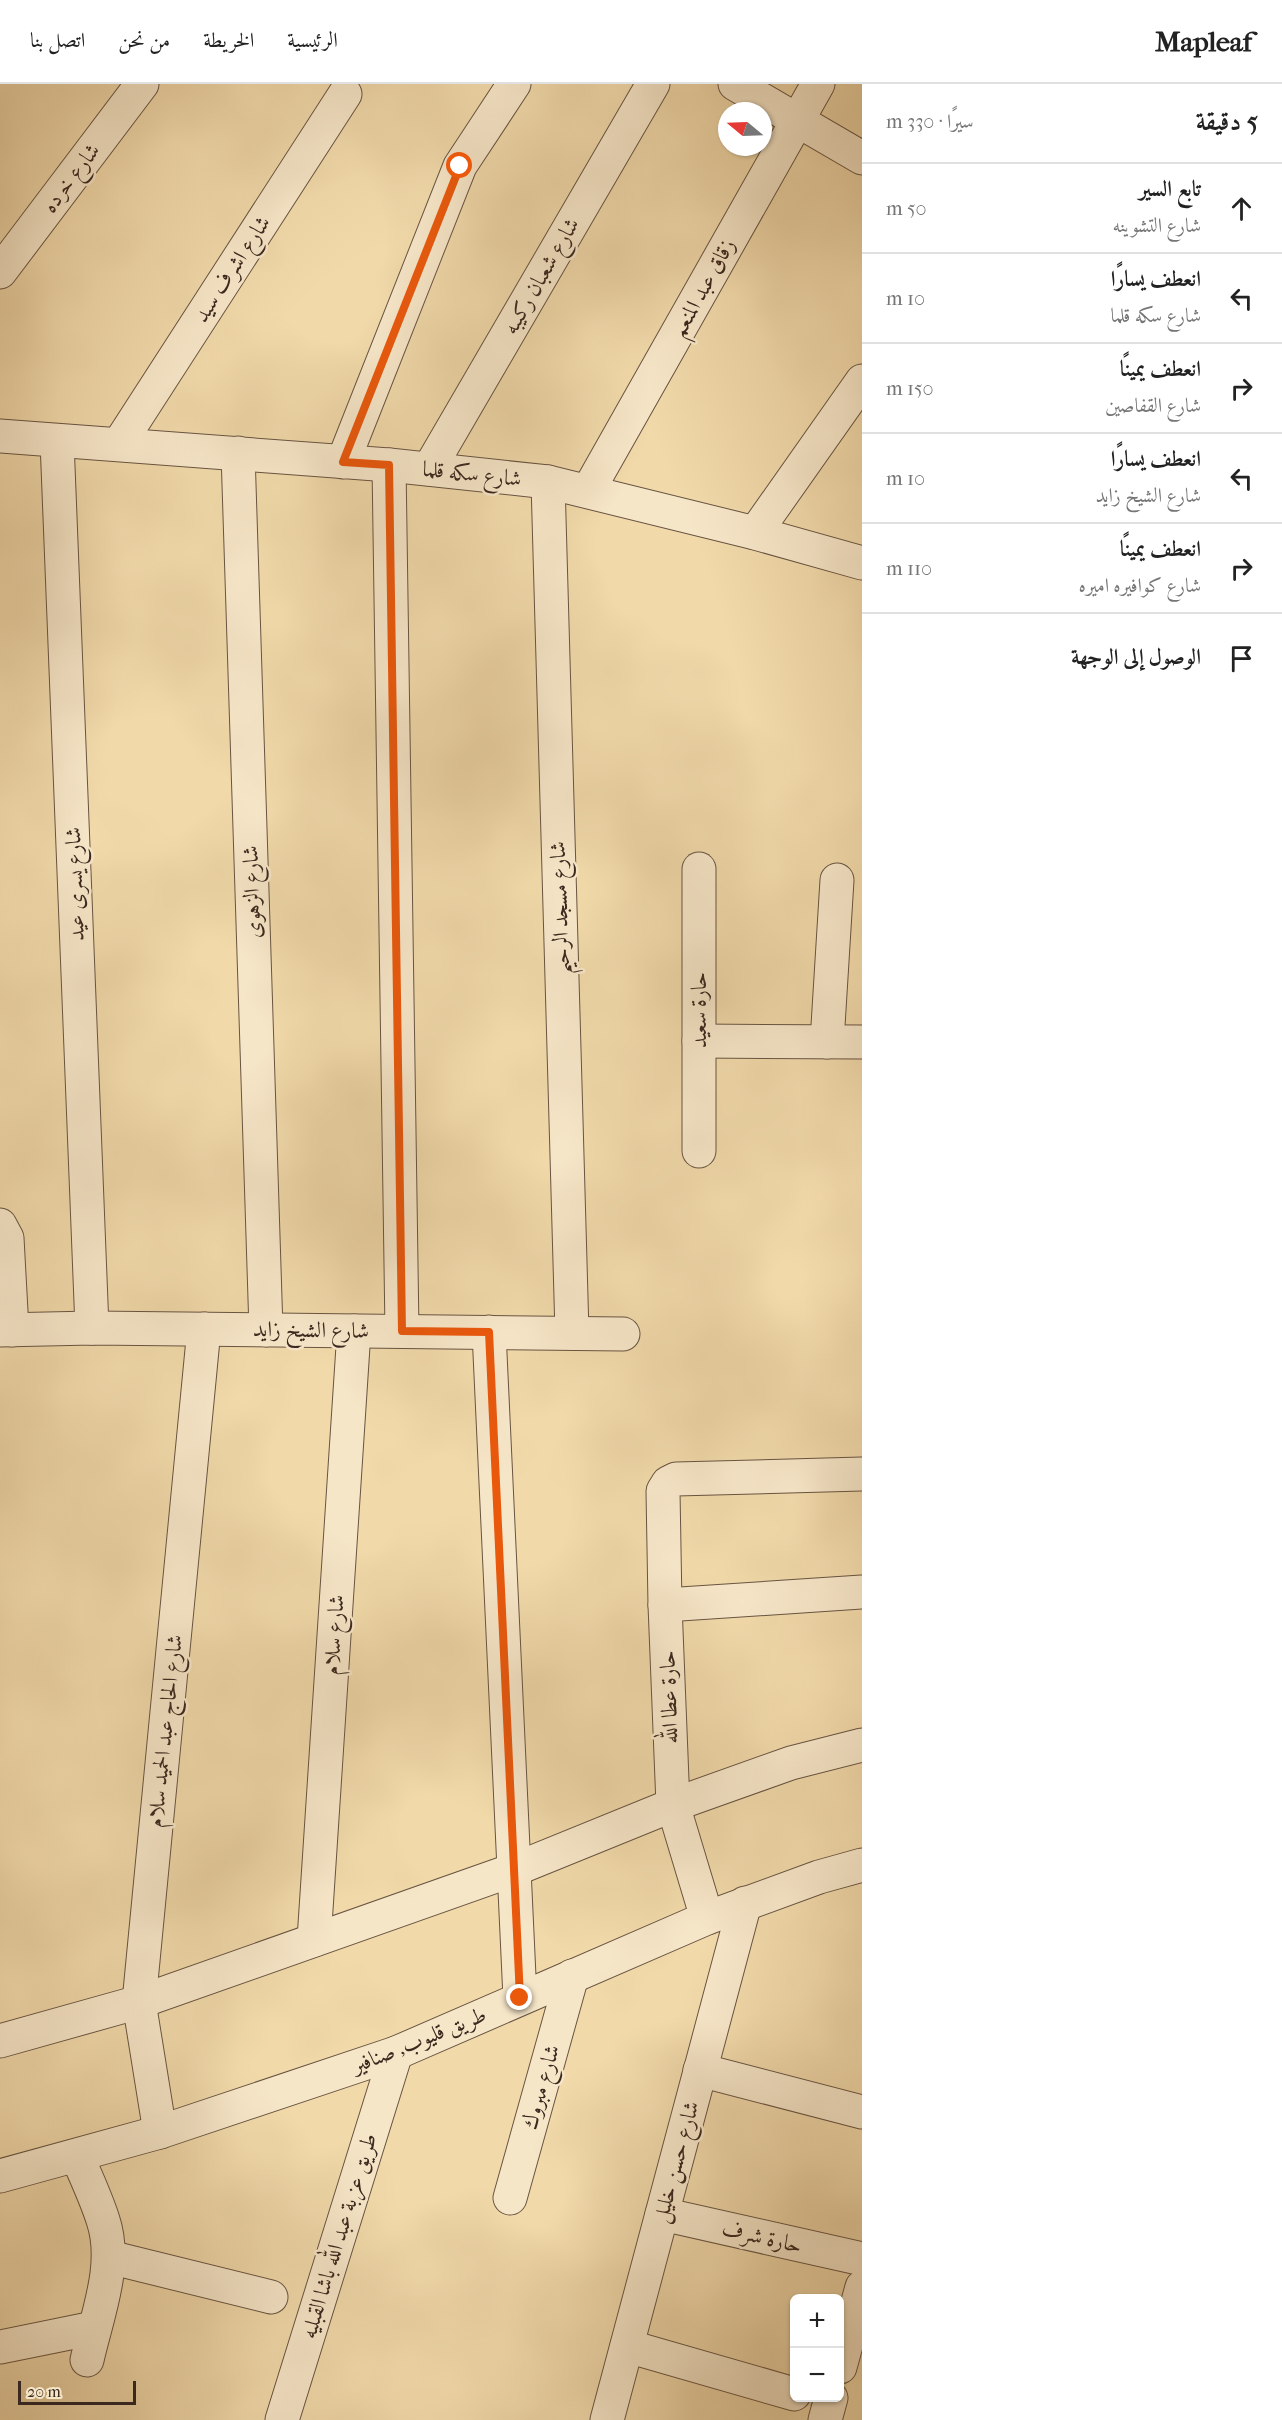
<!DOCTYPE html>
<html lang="ar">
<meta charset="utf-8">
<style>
:root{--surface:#fff;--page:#f2f2f2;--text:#222;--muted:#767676;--line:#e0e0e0}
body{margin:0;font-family:"IM FELL French Canon",Amiri,serif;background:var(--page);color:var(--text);direction:rtl}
.controls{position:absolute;right:18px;bottom:18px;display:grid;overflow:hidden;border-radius:9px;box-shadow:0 2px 4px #0004}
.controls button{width:54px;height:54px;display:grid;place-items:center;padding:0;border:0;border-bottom:2px solid var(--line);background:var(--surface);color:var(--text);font:30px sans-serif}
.compass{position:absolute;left:718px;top:18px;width:54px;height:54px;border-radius:50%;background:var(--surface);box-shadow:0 2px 4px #0004;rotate:289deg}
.scale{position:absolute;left:18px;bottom:15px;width:118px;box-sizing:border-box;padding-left:6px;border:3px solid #3b281f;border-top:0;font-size:16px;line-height:21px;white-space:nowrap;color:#3b281f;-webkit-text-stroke:4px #f6e6c8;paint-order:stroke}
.stop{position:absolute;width:18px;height:18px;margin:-14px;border:4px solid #ea580c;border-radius:50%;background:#fff}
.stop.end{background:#ea580c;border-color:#fff;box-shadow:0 2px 6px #0008}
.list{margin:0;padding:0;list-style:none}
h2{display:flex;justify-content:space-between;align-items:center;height:78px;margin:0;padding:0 24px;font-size:26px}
h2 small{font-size:20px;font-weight:400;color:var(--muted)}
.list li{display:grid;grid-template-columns:39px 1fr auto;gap:18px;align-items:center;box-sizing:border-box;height:90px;padding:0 24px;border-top:2px solid var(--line)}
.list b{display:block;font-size:22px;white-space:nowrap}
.list p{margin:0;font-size:20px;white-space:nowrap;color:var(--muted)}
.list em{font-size:20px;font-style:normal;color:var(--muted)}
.icon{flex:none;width:33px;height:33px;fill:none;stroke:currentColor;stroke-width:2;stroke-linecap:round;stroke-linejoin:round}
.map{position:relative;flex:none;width:862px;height:2336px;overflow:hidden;direction:ltr}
header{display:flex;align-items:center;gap:36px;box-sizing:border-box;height:84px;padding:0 30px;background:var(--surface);border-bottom:2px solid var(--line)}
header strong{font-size:28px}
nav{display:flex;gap:33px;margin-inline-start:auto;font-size:21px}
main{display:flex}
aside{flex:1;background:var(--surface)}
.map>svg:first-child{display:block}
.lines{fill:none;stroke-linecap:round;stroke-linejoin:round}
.minor-casing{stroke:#685442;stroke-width:35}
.minor{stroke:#f6e6c8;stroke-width:33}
.route{stroke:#ea580c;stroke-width:8}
.labels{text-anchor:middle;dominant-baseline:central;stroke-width:5;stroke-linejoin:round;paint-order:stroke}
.street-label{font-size:22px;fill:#3b281f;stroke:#f6e6c8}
</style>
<header>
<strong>Mapleaf</strong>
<nav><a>الرئيسية</a><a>الخريطة</a><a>من نحن</a><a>اتصل بنا</a></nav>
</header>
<main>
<aside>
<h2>5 دقيقة<small>سيرًا · 330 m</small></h2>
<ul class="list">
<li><svg class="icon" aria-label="ahead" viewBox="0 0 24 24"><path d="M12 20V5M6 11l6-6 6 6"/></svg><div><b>تابع السير</b><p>شارع التشوينه</p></div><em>50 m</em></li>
<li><svg class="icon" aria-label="left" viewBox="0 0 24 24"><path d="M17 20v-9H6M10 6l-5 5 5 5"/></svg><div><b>انعطف يسارًا</b><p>شارع سكه قلما</p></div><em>10 m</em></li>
<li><svg class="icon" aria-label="right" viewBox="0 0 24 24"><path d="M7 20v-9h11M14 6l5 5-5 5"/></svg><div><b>انعطف يمينًا</b><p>شارع القفاصين</p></div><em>150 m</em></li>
<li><svg class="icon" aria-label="left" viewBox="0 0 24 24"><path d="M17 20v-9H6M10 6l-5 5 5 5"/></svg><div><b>انعطف يسارًا</b><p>شارع الشيخ زايد</p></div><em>10 m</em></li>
<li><svg class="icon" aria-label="right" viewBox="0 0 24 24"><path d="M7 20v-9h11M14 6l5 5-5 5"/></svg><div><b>انعطف يمينًا</b><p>شارع كوافيره اميره</p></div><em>110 m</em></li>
<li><svg class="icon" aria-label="arrive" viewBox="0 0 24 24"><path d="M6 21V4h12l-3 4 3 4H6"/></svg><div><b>الوصول إلى الوجهة</b></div></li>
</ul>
</aside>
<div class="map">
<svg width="862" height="2336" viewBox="0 0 862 2336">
<rect width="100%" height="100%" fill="#f1d9aa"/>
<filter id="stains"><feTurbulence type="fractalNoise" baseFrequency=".00333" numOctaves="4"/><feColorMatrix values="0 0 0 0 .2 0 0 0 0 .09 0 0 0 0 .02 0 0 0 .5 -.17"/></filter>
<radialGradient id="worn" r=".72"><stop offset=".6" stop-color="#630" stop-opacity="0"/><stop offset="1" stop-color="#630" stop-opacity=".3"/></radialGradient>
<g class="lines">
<g class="minor-casing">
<g id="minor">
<polyline points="735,0 862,74"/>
<polyline points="0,188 142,0"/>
<polyline points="0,352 389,381 548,398 755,449 862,479"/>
<polyline points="57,357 92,1244"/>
<polyline points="119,360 345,10"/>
<polyline points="238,369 266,1246"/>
<polyline points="343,378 460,82 514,0"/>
<polyline points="389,381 402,1247"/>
<polyline points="429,385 653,0"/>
<polyline points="548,398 572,1249"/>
<polyline points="588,407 818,0"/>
<polyline points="755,449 862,297"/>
<polyline points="699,785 699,1067"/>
<polyline points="699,957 862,958"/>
<polyline points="827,958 837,796"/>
<polyline points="0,1141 7,1154 12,1246"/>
<polyline points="0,1246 92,1244 623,1250"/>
<polyline points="489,1248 520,1914"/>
<polyline points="665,1521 862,1508"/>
<polyline points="707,1834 673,1721 665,1521 663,1407 668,1399 676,1395 862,1390"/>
<polyline points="314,1856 354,1247"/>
<polyline points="0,1957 139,1918 513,1786 673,1721 791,1679 862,1661"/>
<polyline points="700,1986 862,2028"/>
<polyline points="160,2048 139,1918 204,1245"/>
<path d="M77 2072C86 2093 96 2114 103 2136 118 2181 97 2231 87 2276"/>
<polyline points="0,2092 160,2048 396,1969 707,1834 819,1793 862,1781"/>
<polyline points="510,2114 572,1892"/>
<polyline points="662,2130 862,2175"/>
<polyline points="109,2173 271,2213"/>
<polyline points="627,2262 794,2310"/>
<polyline points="0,2263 94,2244"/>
<polyline points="840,2283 862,2203"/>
<polyline points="282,2336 396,1969"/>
<polyline points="607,2336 745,1819"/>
<polyline points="825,2336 831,2314"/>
</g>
</g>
<use href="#minor" class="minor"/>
</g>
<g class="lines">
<polyline class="route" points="460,82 343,378 389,381 402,1247 489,1248 520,1914"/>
</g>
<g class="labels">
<g class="street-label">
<text transform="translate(71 94) rotate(-53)">شارع خرده</text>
<text transform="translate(232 185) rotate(-57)">شارع اشرف سيد</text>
<text transform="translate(541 192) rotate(-60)">شارع شعبان ركيبه</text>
<text transform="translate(703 204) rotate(-61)">زقاق عبد المنعم</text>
<text transform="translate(472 390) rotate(6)">شارع سكه قلما</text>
<text transform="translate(75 800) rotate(-92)">شارع يسرى عيد</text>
<text transform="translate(252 808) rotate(-92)">شارع الزهوى</text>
<text transform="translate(560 824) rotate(-92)">شارع مسجد الرحيم</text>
<text transform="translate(699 926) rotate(-90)">حارة سعيد</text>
<text transform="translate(311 1246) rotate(1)">شارع الشيخ زايد</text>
<text transform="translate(334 1551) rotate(-86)">شارع سلام</text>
<text transform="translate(669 1613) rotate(-92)">حارة عطا الله</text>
<text transform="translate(165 1647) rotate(-84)">شارع الحاج عبد الحميد سلام</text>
<text transform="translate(419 1956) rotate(-22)">طريق قليوب, صنافير</text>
<text transform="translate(541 2003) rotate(-74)">شارع مبروك</text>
<text transform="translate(676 2078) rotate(-75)">شارع حسن خليل</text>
<text transform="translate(339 2152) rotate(-73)">طريق عزبة عبد الله باشا القبليه</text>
<text transform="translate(762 2153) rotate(13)">حارة شرف</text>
</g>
</g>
<rect width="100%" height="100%" filter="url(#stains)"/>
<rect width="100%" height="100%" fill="url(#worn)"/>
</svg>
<div class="controls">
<button>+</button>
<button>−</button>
</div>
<svg class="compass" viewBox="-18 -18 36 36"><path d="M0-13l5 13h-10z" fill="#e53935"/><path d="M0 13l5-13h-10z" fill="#767676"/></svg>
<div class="scale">20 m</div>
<div class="stop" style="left:460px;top:82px"></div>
<div class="stop end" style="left:520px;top:1914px"></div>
</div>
</main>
